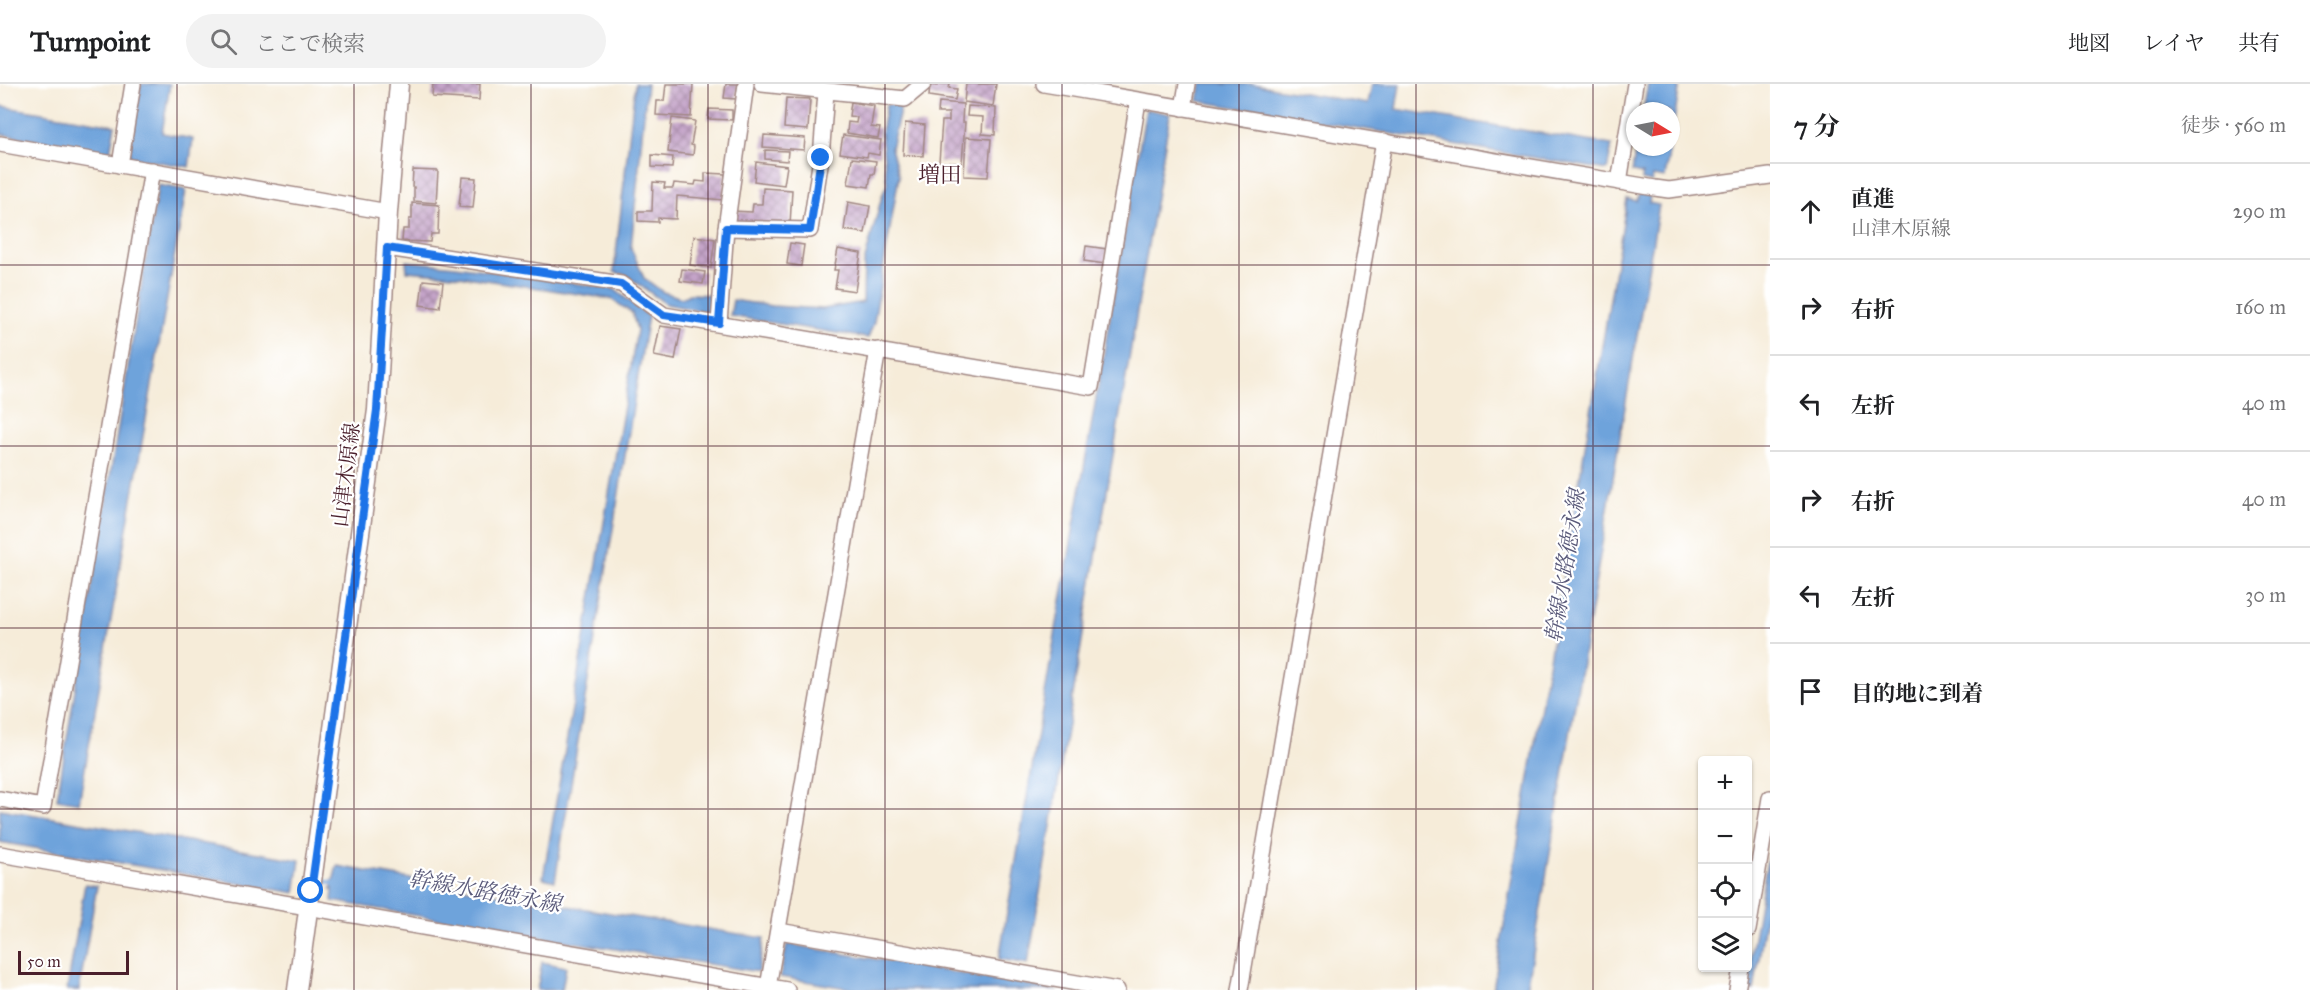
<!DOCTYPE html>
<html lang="ja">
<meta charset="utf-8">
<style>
:root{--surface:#fff;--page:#f2f2f2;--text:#202124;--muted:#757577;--line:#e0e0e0}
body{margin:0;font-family:"IM FELL Great Primer","Noto Serif JP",serif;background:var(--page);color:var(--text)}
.controls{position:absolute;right:18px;bottom:18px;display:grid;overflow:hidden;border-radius:6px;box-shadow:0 2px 4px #0004}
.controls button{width:54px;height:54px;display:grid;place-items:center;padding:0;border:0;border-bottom:2px solid var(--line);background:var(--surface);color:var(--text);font:30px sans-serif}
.compass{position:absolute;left:1626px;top:18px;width:54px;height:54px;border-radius:50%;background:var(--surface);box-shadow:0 2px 4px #0004;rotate:100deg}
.scale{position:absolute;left:18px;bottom:15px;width:111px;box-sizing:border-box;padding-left:6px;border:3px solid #4a1f2b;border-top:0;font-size:16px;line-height:21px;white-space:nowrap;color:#4a1f2b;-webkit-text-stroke:4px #fff;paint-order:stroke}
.stop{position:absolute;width:18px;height:18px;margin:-14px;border:4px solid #1a73e8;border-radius:50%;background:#fff}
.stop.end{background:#1a73e8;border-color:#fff;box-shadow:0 2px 6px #0008}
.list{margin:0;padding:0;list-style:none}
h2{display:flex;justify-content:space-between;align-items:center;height:78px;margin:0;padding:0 24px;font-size:26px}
h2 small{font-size:20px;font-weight:400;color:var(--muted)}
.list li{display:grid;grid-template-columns:39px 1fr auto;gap:18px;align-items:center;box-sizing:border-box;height:96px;padding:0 24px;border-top:2px solid var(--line)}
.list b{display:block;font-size:22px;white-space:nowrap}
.list p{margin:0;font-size:20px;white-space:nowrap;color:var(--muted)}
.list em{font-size:20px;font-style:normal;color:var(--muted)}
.icon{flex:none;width:33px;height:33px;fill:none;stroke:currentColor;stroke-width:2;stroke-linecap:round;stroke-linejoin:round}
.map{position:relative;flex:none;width:1770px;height:906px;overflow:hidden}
header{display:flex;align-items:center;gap:36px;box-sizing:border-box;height:84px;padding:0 30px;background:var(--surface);border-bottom:2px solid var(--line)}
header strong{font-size:28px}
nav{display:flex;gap:33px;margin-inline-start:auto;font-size:21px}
.search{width:420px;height:54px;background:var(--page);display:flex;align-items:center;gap:15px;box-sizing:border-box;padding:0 21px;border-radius:33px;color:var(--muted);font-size:22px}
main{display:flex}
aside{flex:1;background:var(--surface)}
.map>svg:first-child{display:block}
.water{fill:#6ea3db;stroke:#5c6183;stroke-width:1.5}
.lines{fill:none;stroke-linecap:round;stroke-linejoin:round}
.stream{stroke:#6ea3db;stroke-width:4.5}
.building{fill:url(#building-cross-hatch)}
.minor-casing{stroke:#a08682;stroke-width:18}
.tertiary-casing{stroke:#a08682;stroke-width:21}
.minor{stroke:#fff;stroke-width:15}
.tertiary{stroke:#fff;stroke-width:18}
.route{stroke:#1a73e8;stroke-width:8}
.grid{fill:none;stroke:#4a1f2b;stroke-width:1.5;stroke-opacity:0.55}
.labels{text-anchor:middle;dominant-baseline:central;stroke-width:4.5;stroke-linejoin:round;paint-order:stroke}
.street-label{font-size:21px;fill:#4a1f2b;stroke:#fff}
.neighbourhood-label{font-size:22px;fill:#4a1f2b;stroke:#fff}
.water-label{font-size:22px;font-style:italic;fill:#5a5a7a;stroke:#fff}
</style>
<header>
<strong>Turnpoint</strong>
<div class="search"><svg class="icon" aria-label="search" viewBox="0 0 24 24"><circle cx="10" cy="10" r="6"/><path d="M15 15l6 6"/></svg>ここで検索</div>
<nav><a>地図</a><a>レイヤ</a><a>共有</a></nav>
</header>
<main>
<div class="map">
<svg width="1770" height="906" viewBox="0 0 1770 906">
<defs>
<pattern id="building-cross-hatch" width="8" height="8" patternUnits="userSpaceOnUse" patternTransform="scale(1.5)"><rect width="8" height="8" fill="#c5a4c9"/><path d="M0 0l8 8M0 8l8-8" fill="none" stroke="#a285a3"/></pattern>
</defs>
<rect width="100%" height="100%" fill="#fff"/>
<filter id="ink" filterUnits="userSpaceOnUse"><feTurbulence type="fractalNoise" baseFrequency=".0167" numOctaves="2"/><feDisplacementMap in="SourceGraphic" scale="12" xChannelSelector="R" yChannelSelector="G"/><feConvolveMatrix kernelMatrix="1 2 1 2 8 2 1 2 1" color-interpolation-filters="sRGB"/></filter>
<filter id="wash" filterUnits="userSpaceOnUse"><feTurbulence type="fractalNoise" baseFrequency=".008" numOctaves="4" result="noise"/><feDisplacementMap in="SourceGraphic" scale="24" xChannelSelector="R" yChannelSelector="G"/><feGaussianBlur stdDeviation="1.35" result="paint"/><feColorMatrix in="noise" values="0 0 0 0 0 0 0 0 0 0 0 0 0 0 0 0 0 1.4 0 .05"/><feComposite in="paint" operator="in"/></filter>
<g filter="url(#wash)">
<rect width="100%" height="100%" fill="#f6ecd9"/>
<g class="water">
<polygon points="141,0 170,0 162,49 193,55 189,83 129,73"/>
<polygon points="635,0 647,0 631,164 644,194 663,208 682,214 689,210 714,211 713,224 711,229 666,220 626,191 614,188"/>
<polygon points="1201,0 1252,0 1368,20 1372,0 1400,0 1396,25 1612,61 1607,86 1198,17"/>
<polygon points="1648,0 1680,0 1671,56 1671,27 1643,27"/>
<polygon points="902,19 891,64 899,92 874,238 868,254 730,232 733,216 772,222 823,225 863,218 864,179 882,112 887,100 881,49 886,21"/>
<polygon points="0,22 115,41 110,69 0,50"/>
<polygon points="1146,25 1170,30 1028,880 999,875"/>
<polygon points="1636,63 1670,63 1665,94 1653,92 1652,98 1642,96 1642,90 1632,88"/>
<polygon points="158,101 186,106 79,719 57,715"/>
<polygon points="1639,110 1650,112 1649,119 1659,121 1527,906 1493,906 1627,115 1637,117"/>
<polygon points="406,177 456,182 614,205 648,232 555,797 543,794 637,246 632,229 611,215 453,191 407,187"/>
<polygon points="0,725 300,776 295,809 0,758"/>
<polygon points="1770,760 1770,807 1754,906 1745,906"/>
<polygon points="337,782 543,818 764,854 758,888 559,856 332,817 333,805 331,805"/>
<polygon points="85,800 97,802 79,906 67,906"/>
<polygon points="787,860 1057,906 858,906 780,893"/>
<polygon points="542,878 566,883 562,906 537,906"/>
</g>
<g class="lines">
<polyline class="stream" points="317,796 338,800"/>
</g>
<g id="blocks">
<g class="building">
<polygon points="433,0 480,0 479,16 432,13"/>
<polygon points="666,0 693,0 691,33 656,31 657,17 664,17"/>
<polygon points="726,0 738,0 736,15 724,14"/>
<polygon points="938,0 950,0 949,4 957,5 955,16 929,12 930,1 938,2"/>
<polygon points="966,0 996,0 993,22 964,18"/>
<polygon points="786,14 810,15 808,46 784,44"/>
<polygon points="851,18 874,22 871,43 880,44 878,54 847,49 848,38 856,39 857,33 849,32"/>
<polygon points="939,18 963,20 962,38 965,38 962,79 939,78 942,37 949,37 949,29 938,29"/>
<polygon points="968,22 996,24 995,51 982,50 983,33 967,32"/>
<polygon points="709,25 732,26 732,36 708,35"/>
<polygon points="672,34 695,37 691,61 694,62 693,71 668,68"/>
<polygon points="905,39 925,41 923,72 903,71"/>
<polygon points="764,51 805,54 804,66 763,63"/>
<polygon points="843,51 881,56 879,71 868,69 867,73 840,69"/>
<polygon points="966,53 991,55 988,93 964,92"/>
<polygon points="765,66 788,67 787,77 765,75"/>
<polygon points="652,71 673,73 672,84 652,83"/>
<polygon points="852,74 876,77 874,90 871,90 869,103 848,100"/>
<polygon points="756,78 787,82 784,101 754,97"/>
<polygon points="413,86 438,87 436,119 414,117 414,103 412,103"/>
<polygon points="705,89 725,90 724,116 677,112 676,135 658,134 658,138 638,137 638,127 652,127 653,98 665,99 664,104 673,104 674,99 695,101 696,97 705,98"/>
<polygon points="462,93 476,94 473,124 459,123"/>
<polygon points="763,104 792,106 790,141 731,137 732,127 752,128 753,120 762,120"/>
<polygon points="848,118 870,122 865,149 844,146"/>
<polygon points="412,119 439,121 438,150 431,150 430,158 402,157 403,145 409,145 409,135 412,135"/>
<polygon points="694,152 715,155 711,184 690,181"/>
<polygon points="790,159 804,161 801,182 787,180"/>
<polygon points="1086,162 1107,165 1105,180 1084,177"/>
<polygon points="838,165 861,169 855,207 835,204 838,186 834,186"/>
<polygon points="682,185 705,188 703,200 680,197"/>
<polygon points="423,196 443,198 440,224 420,221"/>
<polygon points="660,242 681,245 675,276 654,272"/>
</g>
</g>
</g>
<g filter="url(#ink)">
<use href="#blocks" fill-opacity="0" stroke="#a08682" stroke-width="1.5"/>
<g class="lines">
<g class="minor-casing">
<g id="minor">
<polyline points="762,0 905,15 923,0"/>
<polyline points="1044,0 1655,104 1669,106 1770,92"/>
<polyline points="1183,24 1187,0"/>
<polyline points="0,60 388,128"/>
<polyline points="120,81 133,0"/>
<polyline points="1619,98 1635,0"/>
<polyline points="726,144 810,146 821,74 826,8"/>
<polyline points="387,164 621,200 664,231 1091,303 1138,17"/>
<polyline points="719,239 726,144 746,0"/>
<polyline points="0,715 43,723 152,86"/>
<polyline points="0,770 787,906"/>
<polyline points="1748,846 1770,714"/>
<polyline points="779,847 1117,906"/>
<polyline points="768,903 878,266"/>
<polyline points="1240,906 1384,57"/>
<polyline points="1737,906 1741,884"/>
</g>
</g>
<g class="tertiary-casing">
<polyline id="tertiary" points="297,906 377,326 388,128 399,0"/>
</g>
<use href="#minor" class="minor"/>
<use href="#tertiary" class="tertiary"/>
</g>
</g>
<g class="lines" filter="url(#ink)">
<polyline class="route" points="311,807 377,326 387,164 621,200 664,231 719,239 726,144 810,146 821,74"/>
</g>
<path class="grid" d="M177 0V906M354 0V906M531 0V906M708 0V906M885 0V906M1062 0V906M1239 0V906M1416 0V906M1593 0V906M0 181H1770M0 362H1770M0 544H1770M0 725H1702M1748 725H1770"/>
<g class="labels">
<g class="street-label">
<text transform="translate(346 391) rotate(-83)">山津木原線</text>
</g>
<g class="neighbourhood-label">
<text x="940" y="90">増田</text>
</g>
<g class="water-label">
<text transform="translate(1565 482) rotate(-81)">幹線水路徳永線</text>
<text transform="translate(485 807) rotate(10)">幹線水路徳永線</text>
</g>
</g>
</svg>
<div class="controls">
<button>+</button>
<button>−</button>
<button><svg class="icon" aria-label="locate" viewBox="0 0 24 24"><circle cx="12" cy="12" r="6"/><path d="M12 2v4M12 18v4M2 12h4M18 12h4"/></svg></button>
<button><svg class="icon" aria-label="layers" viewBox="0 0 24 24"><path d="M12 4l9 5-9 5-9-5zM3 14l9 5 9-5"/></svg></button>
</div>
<svg class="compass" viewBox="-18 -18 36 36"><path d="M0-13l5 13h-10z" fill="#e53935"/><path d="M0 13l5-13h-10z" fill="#757577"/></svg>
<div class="scale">50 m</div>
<div class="stop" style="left:311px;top:807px"></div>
<div class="stop end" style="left:821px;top:74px"></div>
</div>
<aside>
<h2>7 分<small>徒歩 · 560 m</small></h2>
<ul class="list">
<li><svg class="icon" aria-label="ahead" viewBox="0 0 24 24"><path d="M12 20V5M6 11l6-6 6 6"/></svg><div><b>直進</b><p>山津木原線</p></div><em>290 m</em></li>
<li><svg class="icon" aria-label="right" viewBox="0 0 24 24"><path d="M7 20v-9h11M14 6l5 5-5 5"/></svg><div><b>右折</b></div><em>160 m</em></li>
<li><svg class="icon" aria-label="left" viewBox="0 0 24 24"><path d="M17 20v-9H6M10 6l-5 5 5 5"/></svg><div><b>左折</b></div><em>40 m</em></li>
<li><svg class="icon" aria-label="right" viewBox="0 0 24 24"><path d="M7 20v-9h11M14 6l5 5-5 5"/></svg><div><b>右折</b></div><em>40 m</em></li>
<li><svg class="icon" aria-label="left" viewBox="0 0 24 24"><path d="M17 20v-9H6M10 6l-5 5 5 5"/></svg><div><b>左折</b></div><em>30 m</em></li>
<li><svg class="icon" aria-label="arrive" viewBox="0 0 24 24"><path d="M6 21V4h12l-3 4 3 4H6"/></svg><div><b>目的地に到着</b></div></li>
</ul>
</aside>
</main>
